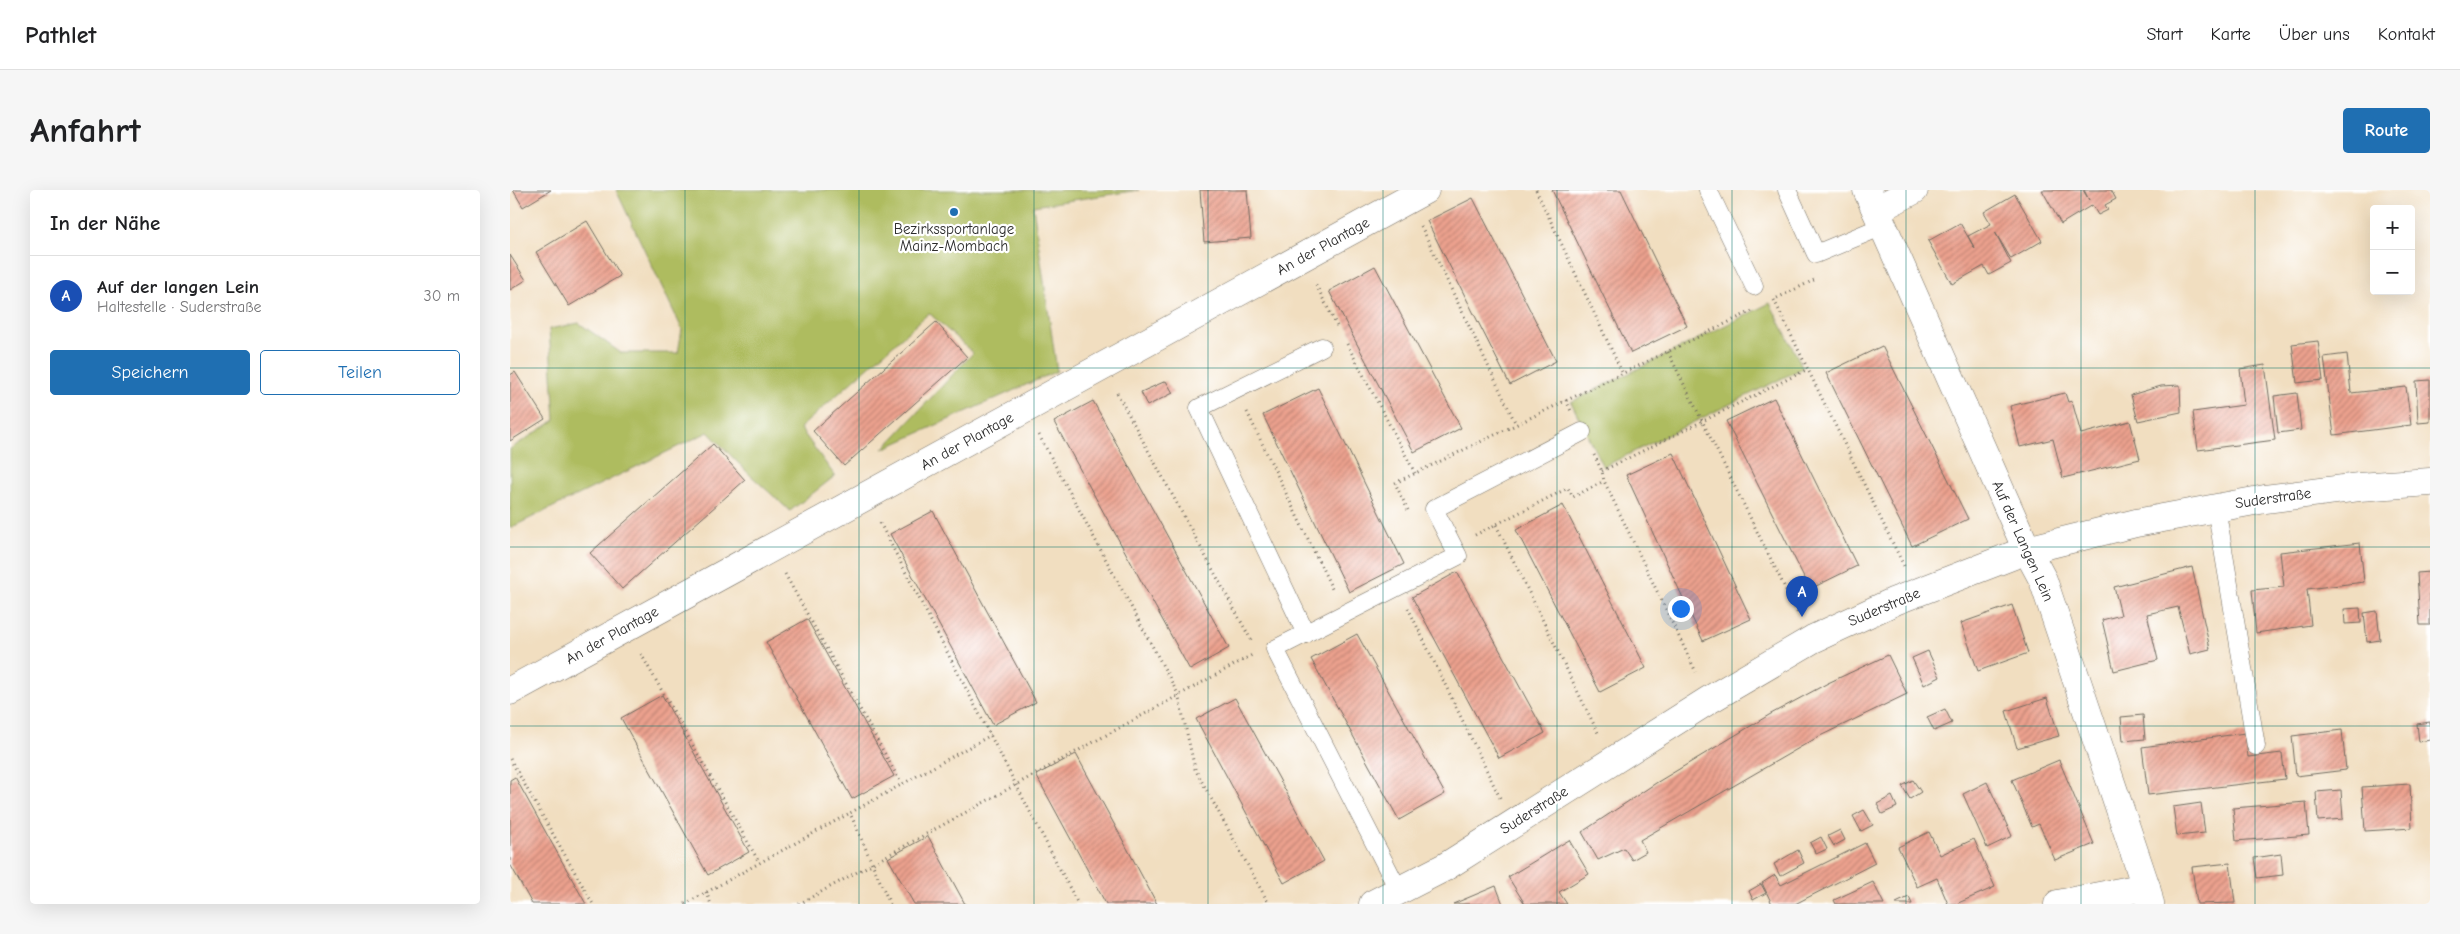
<!DOCTYPE html>
<html lang="de">
<meta charset="utf-8">
<style>
:root{--surface:#fff;--page:#f6f6f6;--text:#202124;--muted:#757577;--line:#e0e0e0;--accent:#1f6fb2}
body{margin:0;font-family:"Comic Neue",sans-serif;background:var(--page);color:var(--text)}
.controls{position:absolute;right:15px;top:15px;display:grid;overflow:hidden;border-radius:5px;box-shadow:0 5px 20px #0002}
.controls button{width:45px;height:45px;display:grid;place-items:center;padding:0;border:0;border-bottom:1px solid var(--line);background:var(--surface);color:var(--text);font:25px sans-serif}
.you{position:absolute;left:1170px;top:418px;width:18px;height:18px;margin:-12px;border:4px solid #fff;border-radius:50%;background:#1a73e8;box-shadow:0 0 0 8px #1a73e833}
.badge{display:grid;place-items:center;width:32px;height:32px;border-radius:50%;background:var(--accent);color:#fff;font-size:16px;font-weight:700}
.pin{position:absolute;translate:-50% -41px;filter:drop-shadow(0 1px 2px #0008)}
.pin::after{content:'';position:absolute;top:26px;width:18px;height:15px;background:inherit;clip-path:polygon(0 0,100% 0,50% 100%)}
.list{margin:0;padding:0;list-style:none}
h2{display:flex;justify-content:space-between;align-items:center;height:65px;margin:0;padding:0 20px;font-size:21px}
h2 small{font-size:16px;font-weight:400;color:var(--muted)}
.list li{display:grid;grid-template-columns:32px 1fr auto;gap:15px;align-items:center;box-sizing:border-box;height:80px;padding:0 20px;border-top:1px solid var(--line)}
.list b{display:block;font-size:19px;white-space:nowrap}
.list p{margin:0;font-size:16px;white-space:nowrap;color:var(--muted)}
.list em{font-size:16px;font-style:normal;color:var(--muted)}
.actions{display:flex;gap:10px;padding:15px 20px}
.actions a{flex:1;padding:11px 0;border:1px solid var(--accent);border-radius:5px;text-align:center;font-size:18px;color:var(--accent)}
.actions .main{background:var(--accent);color:#fff}
.map{position:relative;flex:none;width:1920px;height:714px;overflow:hidden;border-radius:5px}
header{display:flex;align-items:center;gap:30px;box-sizing:border-box;height:70px;padding:0 25px;background:var(--surface);border-bottom:1px solid var(--line)}
header strong{font-size:24px}
nav{display:flex;gap:28px;margin-inline-start:auto;font-size:18px}
.intro{display:flex;align-items:center;justify-content:space-between;box-sizing:border-box;height:120px;padding:0 30px}
h1{margin:0;font-size:35px}
.button{padding:12px 22px;border-radius:5px;background:var(--accent);color:#fff;font-size:18px;font-weight:700}
main{display:flex;gap:30px;padding:0 30px}
aside{flex:1;background:var(--surface);border-radius:5px;box-shadow:0 5px 20px #0002}
.map>svg:first-child{display:block}
.green{fill:#aebc5e;stroke:#6c7444}
.building{fill:url(#building-hatch)}
.lines{fill:none;stroke-linecap:round;stroke-linejoin:round}
.lane-casing{stroke:#706a5f;stroke-width:19}
.street-casing{stroke:#706a5f;stroke-width:29}
.path{stroke:#706a5f;stroke-width:3;stroke-dasharray:1 4;stroke-linecap:butt}
.lane{stroke:#fff;stroke-width:18}
.street{stroke:#fff;stroke-width:28}
.grid{fill:none;stroke:#0f766e;stroke-width:1;stroke-opacity:0.55}
.poi-dot{fill:#1f6fb2;stroke:#fff;stroke-width:2}
.labels{text-anchor:middle;dominant-baseline:central;stroke-width:4.5;stroke-linejoin:round;paint-order:stroke}
.poi-label{font-size:15px;fill:#2b2b2b;stroke:#fff}
.street-label{font-size:15px;fill:#2b2b2b;stroke:#fff}
</style>
<header>
<strong>Pathlet</strong>
<nav><a>Start</a><a>Karte</a><a>Über uns</a><a>Kontakt</a></nav>
</header>
<div class="intro"><h1>Anfahrt</h1><a class="button">Route</a></div>
<main>
<aside>
<h2>In der Nähe<small></small></h2>
<ul class="list">
<li><span class="badge" style="background:#1a4fb4">A</span><div><b>Auf der langen Lein</b><p>Haltestelle · Suderstraße</p></div><em>30 m</em></li>
</ul>
<div class="actions"><a class="main">Speichern</a><a>Teilen</a></div>
</aside>
<div class="map">
<svg width="1920" height="714" viewBox="0 0 1920 714">
<defs>
<pattern id="building-hatch" width="6" height="6" patternUnits="userSpaceOnUse" patternTransform="scale(1.25)"><rect width="6" height="6" fill="#eca18e"/><path d="M-1 1l2-2M0 6l6-6M5 7l2-2" fill="none" stroke="#bf8374"/></pattern>
</defs>
<rect width="100%" height="100%" fill="#fff"/>
<filter id="ink" filterUnits="userSpaceOnUse"><feTurbulence type="fractalNoise" baseFrequency=".02" numOctaves="2"/><feDisplacementMap in="SourceGraphic" scale="10" xChannelSelector="R" yChannelSelector="G"/><feConvolveMatrix kernelMatrix="1 2 1 2 8 2 1 2 1" color-interpolation-filters="sRGB"/></filter>
<filter id="wash" filterUnits="userSpaceOnUse"><feTurbulence type="fractalNoise" baseFrequency=".0096" numOctaves="4" result="noise"/><feDisplacementMap in="SourceGraphic" scale="20" xChannelSelector="R" yChannelSelector="G"/><feGaussianBlur stdDeviation="1.12" result="paint"/><feColorMatrix in="noise" values="0 0 0 0 0 0 0 0 0 0 0 0 0 0 0 0 0 1.4 0 .05"/><feComposite in="paint" operator="in"/></filter>
<g filter="url(#wash)">
<rect width="100%" height="100%" fill="#f1dec0"/>
<g class="green">
<polygon points="106,0 629,0 523,16 547,181 373,259 463,163 419,123 290,238 325,286 280,321 238,283 198,242 0,338 0,259 45,230 39,139 69,133 111,163 168,163 172,139"/>
<polygon points="1260,113 1293,178 1093,277 1061,212"/>
</g>
<g id="blocks">
<g class="building">
<polygon points="3,0 41,0 13,17"/>
<polygon points="690,0 737,0 741,48 694,52"/>
<polygon points="1042,0 1111,0 1177,136 1121,163"/>
<polygon points="1532,0 1573,0 1579,10 1574,0 1601,0 1606,9 1595,15 1598,20 1588,25 1582,15 1551,34"/>
<polygon points="1505,4 1532,51 1501,69 1485,42 1501,73 1479,85 1474,76 1442,94 1418,51 1450,33 1465,59 1458,46 1481,34 1474,22"/>
<polygon points="963,8 1046,171 1000,195 917,31"/>
<polygon points="77,31 110,86 59,116 26,62"/>
<polygon points="0,65 16,90 0,100"/>
<polygon points="865,76 951,238 904,262 819,101"/>
<polygon points="426,132 457,167 334,276 303,241"/>
<polygon points="1808,151 1813,190 1787,193 1782,154"/>
<polygon points="1372,156 1458,329 1402,356 1316,183"/>
<polygon points="1837,164 1841,203 1896,197 1901,235 1824,245 1814,167"/>
<polygon points="1755,175 1765,250 1688,260 1683,222 1734,215 1730,179"/>
<polygon points="5,182 35,229 0,251 0,185"/>
<polygon points="1920,190 1920,232 1908,233 1906,191"/>
<polygon points="656,191 663,203 637,216 631,202"/>
<polygon points="1670,195 1671,222 1628,231 1621,205 1651,196"/>
<polygon points="808,198 894,374 839,402 753,225"/>
<polygon points="1555,203 1558,212 1562,211 1571,244 1620,231 1630,269 1553,288 1543,249 1510,257 1500,216"/>
<polygon points="1787,203 1791,240 1768,243 1764,206"/>
<polygon points="1264,208 1347,376 1300,399 1216,231"/>
<polygon points="583,211 719,458 680,480 544,232"/>
<polygon points="203,254 235,290 112,399 80,363"/>
<polygon points="1163,263 1241,429 1193,451 1116,285"/>
<polygon points="1053,315 1136,478 1090,502 1006,340"/>
<polygon points="423,321 526,512 483,535 380,344"/>
<polygon points="1850,353 1854,392 1797,399 1801,435 1746,443 1742,400 1774,397 1770,362"/>
<polygon points="1682,377 1700,459 1680,464 1668,417 1637,424 1648,470 1604,481 1592,430 1611,425 1604,397"/>
<polygon points="947,382 1035,543 989,568 902,407"/>
<polygon points="1920,382 1920,435 1910,435 1907,383"/>
<polygon points="1502,415 1518,463 1468,481 1451,433"/>
<polygon points="1850,418 1851,433 1835,434 1834,419"/>
<polygon points="1867,421 1870,450 1857,452 1854,423"/>
<polygon points="297,429 384,586 342,609 256,452"/>
<polygon points="847,444 935,604 889,630 801,469"/>
<polygon points="1418,461 1430,487 1414,495 1402,468"/>
<polygon points="1378,465 1397,504 1308,547 1130,650 1136,662 1122,670 1114,658 1088,670 1072,642 1146,593 1259,525 1318,493"/>
<polygon points="152,505 239,662 198,685 111,528"/>
<polygon points="725,508 814,671 774,693 686,529"/>
<polygon points="1537,508 1549,546 1507,558 1496,521"/>
<polygon points="1435,519 1442,533 1424,541 1417,527"/>
<polygon points="1633,525 1635,549 1613,551 1611,527"/>
<polygon points="1920,532 1920,550 1909,552 1907,534"/>
<polygon points="1832,540 1836,580 1786,586 1782,546"/>
<polygon points="1735,543 1738,567 1772,563 1775,589 1638,605 1632,557"/>
<polygon points="566,564 610,645 647,714 596,714 526,585"/>
<polygon points="1549,570 1584,654 1545,670 1529,634 1522,637 1502,590"/>
<polygon points="5,587 49,666 76,714 22,714 0,674 0,590"/>
<polygon points="1403,590 1411,602 1400,609 1392,596"/>
<polygon points="1477,592 1502,646 1477,658 1453,604"/>
<polygon points="1900,594 1902,638 1855,641 1852,597"/>
<polygon points="1831,600 1833,629 1808,631 1806,602"/>
<polygon points="1382,606 1387,617 1372,624 1367,614"/>
<polygon points="1796,612 1799,645 1726,651 1723,618"/>
<polygon points="1691,613 1695,643 1667,646 1663,617"/>
<polygon points="1354,620 1363,635 1351,641 1343,626"/>
<polygon points="1330,640 1335,650 1324,656 1318,646"/>
<polygon points="1419,642 1430,665 1464,649 1485,697 1446,714 1438,714 1427,688 1407,697 1388,657"/>
<polygon points="418,646 455,714 404,714 378,668"/>
<polygon points="1311,647 1317,659 1306,664 1300,653"/>
<polygon points="1059,650 1079,684 1049,702 1057,714 1015,714 998,687"/>
<polygon points="1355,653 1365,673 1285,714 1262,714 1252,693 1265,685 1271,695"/>
<polygon points="1288,660 1294,673 1270,686 1264,674"/>
<polygon points="1771,664 1773,685 1747,688 1744,668"/>
<polygon points="1720,673 1725,713 1687,714 1682,677"/>
<polygon points="1363,692 1374,714 1326,714 1324,710"/>
<polygon points="1251,694 1256,703 1243,710 1239,701"/>
<polygon points="986,696 993,714 943,714"/>
<polygon points="1399,707 1402,714 1386,714 1386,713"/>
</g>
</g>
</g>
<g filter="url(#ink)">
<use href="#blocks" fill-opacity="0" stroke="#706a5f" stroke-width="1"/>
<g class="lines">
<g class="lane-casing">
<g id="lane">
<polyline points="1198,0 1244,96"/>
<polyline points="1277,0 1306,64 1373,36"/>
<polyline points="1706,317 1746,556"/>
<polyline points="796,444 689,218 812,157"/>
<polyline points="889,701 765,459 948,366 924,319 1072,242"/>
</g>
</g>
<g class="street-casing">
<g id="street">
<polyline points="1357,0 1517,360 1533,390 1636,697 1640,714"/>
<polyline points="1366,20 1404,0"/>
<polyline points="0,501 915,0"/>
<polyline points="863,714 935,677 1199,510 1303,449 1385,411 1517,360 1626,333 1755,309 1849,297 1920,292"/>
<polyline points="1548,714 1636,697"/>
</g>
</g>
<g class="path">
<polyline points="1026,0 1112,182"/>
<polyline points="911,36 1006,234"/>
<polyline points="806,95 828,138"/>
<polyline points="1267,108 1304,90"/>
<polyline points="1264,110 1394,376"/>
<polyline points="837,154 905,283"/>
<polyline points="1158,162 1288,424"/>
<polyline points="607,203 741,450"/>
<polyline points="1056,210 1061,221"/>
<polyline points="737,222 823,401"/>
<polyline points="529,245 668,504 685,579 759,714"/>
<polyline points="1084,265 1092,281 1094,291 1186,482"/>
<polyline points="1092,281 1298,179"/>
<polyline points="898,320 885,293 1242,121"/>
<polyline points="370,333 568,714"/>
<polyline points="986,335 1089,545"/>
<polyline points="965,345 1058,298 1063,307 1094,291"/>
<polyline points="275,384 391,593"/>
<polyline points="898,418 990,608"/>
<polyline points="131,464 249,672"/>
<polyline points="0,569 83,714"/>
<polyline points="196,702 201,714"/>
<polyline points="175,714 340,623"/>
<polyline points="289,714 742,465"/>
<polyline points="380,714 340,623 481,545"/>
</g>
<use href="#lane" class="lane"/>
<use href="#street" class="street"/>
</g>
</g>
<path class="grid" d="M175 0V714M349 0V714M524 0V714M698 0V714M873 0V714M1047 0V714M1222 0V714M1396 0V714M1571 0V714M1745 0V714M0 178H1920M0 357H1920M0 536H1920"/>
<circle class="poi-dot" cx="444" cy="22" r="5"/>
<g class="labels">
<g class="poi-label">
<text x="444" y="39">Bezirkssportanlage<tspan x="444" dy="17">Mainz-Mombach</tspan></text>
</g>
<g class="street-label">
<text transform="translate(813 56) rotate(-29)">An der Plantage</text>
<text transform="translate(457 251) rotate(-29)">An der Plantage</text>
<text transform="translate(1763 308) rotate(-8)">Suderstraße</text>
<text transform="translate(1513 351) rotate(66)">Auf der Langen Lein</text>
<text transform="translate(1374 417) rotate(-23)">Suderstraße</text>
<text transform="translate(102 445) rotate(-29)">An der Plantage</text>
<text transform="translate(1024 620) rotate(-32)">Suderstraße</text>
</g>
</g>
</svg>
<div class="controls">
<button>+</button>
<button>−</button>
</div>
<div class="you"></div>
<div class="pin badge" style="left:1292px;top:427px;background:#1a4fb4">A</div>
</div>
</main>
